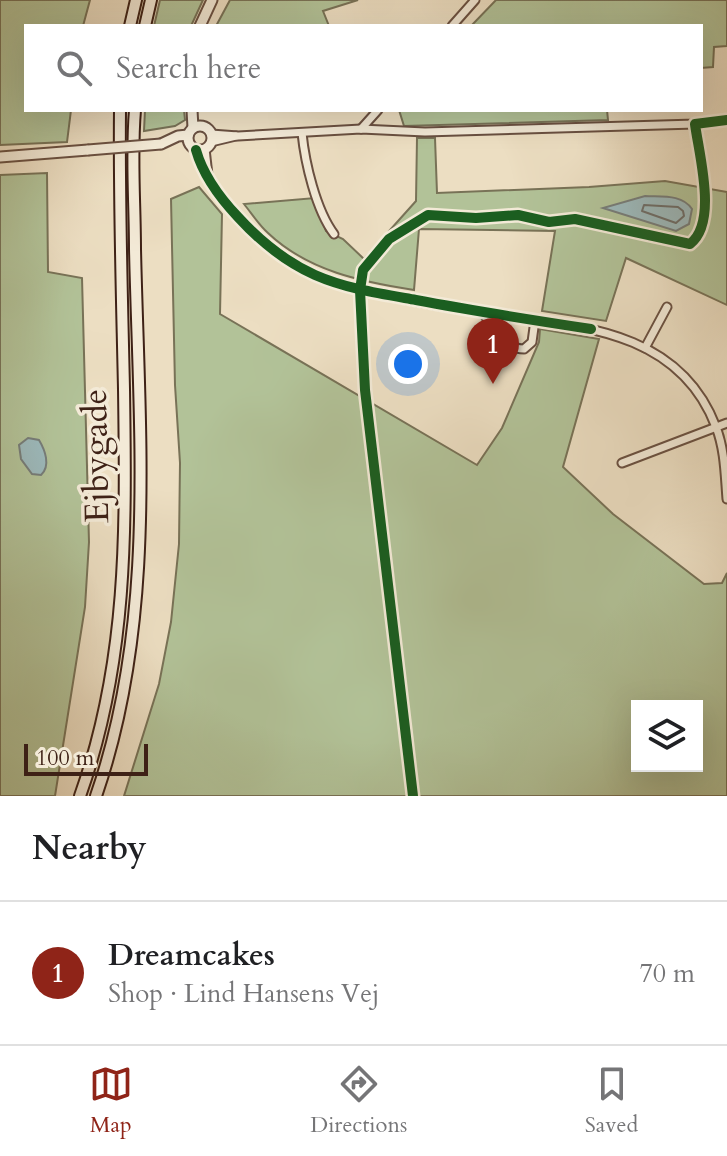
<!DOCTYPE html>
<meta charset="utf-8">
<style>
:root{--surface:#fff;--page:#f6f6f6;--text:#202124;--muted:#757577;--line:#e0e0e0;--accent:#8f2418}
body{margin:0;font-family:Cardo,serif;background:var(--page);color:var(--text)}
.controls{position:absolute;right:24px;bottom:24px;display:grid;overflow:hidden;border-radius:0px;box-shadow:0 8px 32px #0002}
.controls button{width:72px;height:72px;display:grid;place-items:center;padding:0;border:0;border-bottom:2px solid var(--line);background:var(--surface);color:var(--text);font:40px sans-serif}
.scale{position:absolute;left:24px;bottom:20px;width:124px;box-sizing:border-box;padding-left:8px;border:4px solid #3e2116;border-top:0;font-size:22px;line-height:28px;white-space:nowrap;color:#3e2116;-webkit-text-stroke:6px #f3ead7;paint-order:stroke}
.you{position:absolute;left:408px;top:364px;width:28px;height:28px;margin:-20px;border:6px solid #fff;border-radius:50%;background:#1a73e8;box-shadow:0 0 0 12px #1a73e833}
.badge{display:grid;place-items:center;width:52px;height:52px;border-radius:50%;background:var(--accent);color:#fff;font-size:26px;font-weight:700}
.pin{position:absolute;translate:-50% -66px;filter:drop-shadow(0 2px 4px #0008)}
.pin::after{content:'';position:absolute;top:42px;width:28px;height:24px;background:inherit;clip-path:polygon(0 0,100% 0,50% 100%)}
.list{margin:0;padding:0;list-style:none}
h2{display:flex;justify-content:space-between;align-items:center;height:104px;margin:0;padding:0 32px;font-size:34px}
h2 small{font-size:26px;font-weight:400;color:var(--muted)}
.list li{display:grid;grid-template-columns:52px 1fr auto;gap:24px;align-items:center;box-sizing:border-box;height:144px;padding:0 32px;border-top:2px solid var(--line)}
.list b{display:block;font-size:30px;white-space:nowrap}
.list p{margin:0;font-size:26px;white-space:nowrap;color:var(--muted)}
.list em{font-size:26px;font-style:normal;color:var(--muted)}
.icon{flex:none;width:44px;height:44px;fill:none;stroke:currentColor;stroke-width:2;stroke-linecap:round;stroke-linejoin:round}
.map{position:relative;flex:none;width:727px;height:796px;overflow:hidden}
.search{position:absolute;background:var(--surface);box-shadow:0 8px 32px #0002;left:24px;right:24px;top:24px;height:88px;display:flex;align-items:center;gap:20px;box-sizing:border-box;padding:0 28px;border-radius:0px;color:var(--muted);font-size:30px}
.sheet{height:248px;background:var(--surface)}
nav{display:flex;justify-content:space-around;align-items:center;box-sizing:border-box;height:112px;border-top:2px solid var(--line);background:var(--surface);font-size:22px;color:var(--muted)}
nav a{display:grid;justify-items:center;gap:4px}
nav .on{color:var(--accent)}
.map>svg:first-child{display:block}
.green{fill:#b2c298;stroke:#787257;stroke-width:2;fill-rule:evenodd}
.water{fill:#9cbabd;stroke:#767d7a;stroke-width:2}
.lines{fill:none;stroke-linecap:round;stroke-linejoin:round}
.shore{stroke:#6d6e6a;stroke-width:2}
.minor-casing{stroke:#6a5041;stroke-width:11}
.tertiary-casing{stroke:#6a5041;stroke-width:13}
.secondary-casing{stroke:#3e2116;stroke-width:14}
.minor{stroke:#f3ead7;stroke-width:7}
.tertiary{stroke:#f3ead7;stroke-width:9}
.secondary{stroke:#f3ead7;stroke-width:10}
.tertiary-bridge-casing{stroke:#6a5041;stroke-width:13;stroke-linecap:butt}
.tertiary-bridge{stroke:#f3ead7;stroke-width:9}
.cycleway-casing{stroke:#f3ead7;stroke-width:15}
.cycleway{stroke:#1b5e20;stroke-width:10}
.labels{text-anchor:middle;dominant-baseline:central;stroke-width:7;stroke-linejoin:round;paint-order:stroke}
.street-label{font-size:34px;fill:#3e2116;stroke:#f3ead7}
</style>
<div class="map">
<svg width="727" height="796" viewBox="0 0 727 796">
<rect width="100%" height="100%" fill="#ecdec2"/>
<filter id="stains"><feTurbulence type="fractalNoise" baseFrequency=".0025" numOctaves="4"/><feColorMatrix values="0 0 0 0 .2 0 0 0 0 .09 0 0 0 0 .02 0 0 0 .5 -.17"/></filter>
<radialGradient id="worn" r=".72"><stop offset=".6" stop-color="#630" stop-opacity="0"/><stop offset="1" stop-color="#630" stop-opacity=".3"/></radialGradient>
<g class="green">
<polygon points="0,0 90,0 83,26 26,26 26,110 71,110 67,142 0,145"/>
<polygon points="160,0 203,0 191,26 154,26"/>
<polygon points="230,0 358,0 323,11 329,26 216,26"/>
<polygon points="496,0 727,0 727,46 714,47 713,67 701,68 701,26 471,26"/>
<polygon points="145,110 184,110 185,120 175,126 144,131"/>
<polygon points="399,110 607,110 608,120 404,126"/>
<path d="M417 138H435L437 193 589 187 665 181 727 192V305L626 258 606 321 542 311 555 231 419 229 414 290C362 282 308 271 268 233 259 225 252 214 244 204L315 198 326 231 343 239 364 259 416 201Z"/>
<polygon points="47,173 48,272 82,278 89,542 85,607 55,796 0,796 0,175"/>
<path d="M199 187 222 214 220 314 477 465 502 428 539 342 540 329 599 339 563 467 613 514 704 584 722 583 727 573V796H124L159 684 171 622 179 544 180 463 175 385 171 199ZM637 706H697V766H637Z"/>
</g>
<g class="water">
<path d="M645 196C662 197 682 194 692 209L689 224 676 231 603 208Z"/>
<path d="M28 438 39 440C45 450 51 466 41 475L32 474 21 459 19 445Z"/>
</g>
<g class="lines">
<polygon class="shore" points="644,205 678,207 683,211 684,216 676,223 642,211"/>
<g class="minor-casing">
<g id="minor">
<polyline points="452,26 475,0"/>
<polyline points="361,129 378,110"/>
<path d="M302 133C305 163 316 210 334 234"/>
<polyline points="211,134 238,136 361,129 425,132 695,124 727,120"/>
<polyline points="211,142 236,136"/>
<polyline points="205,149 208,175"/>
<path d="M196 150C205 184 232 215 259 237 289 262 322 281 360 290 403 300 448 308 491 314 580 326 679 330 716 427 725 450 725 475 727 499"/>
<path d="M483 313C494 328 504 349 524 349L532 342 535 320"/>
<polyline points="645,348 667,307"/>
<polyline points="622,463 727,423"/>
</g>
</g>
<g class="tertiary-casing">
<g id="tertiary">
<polyline points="200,26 212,0"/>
<polyline points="192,110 193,128"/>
<circle cx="200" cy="138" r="12"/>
<polyline points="161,144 178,136 188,135"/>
<polyline points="0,157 88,150"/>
</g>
</g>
<g class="secondary-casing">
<g id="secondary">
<polyline points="130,26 136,0"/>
<polyline points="145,26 151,0"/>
<path d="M80 796C128 661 126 530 124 389 122 296 119 203 120 110"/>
<path d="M96 796C157 620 139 432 135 249 135 203 131 156 135 110"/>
</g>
</g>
<use href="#minor" class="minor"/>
<use href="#tertiary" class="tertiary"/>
<use href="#secondary" class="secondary"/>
<g class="tertiary-bridge-casing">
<polyline id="tertiary-bridge" points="88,150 161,144"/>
</g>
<use href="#tertiary-bridge" class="tertiary-bridge"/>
<g class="cycleway-casing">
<g id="cycleway">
<path d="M196 150C203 175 220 198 238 217 259 240 286 262 315 275 347 289 382 294 416 300 474 311 532 320 591 329"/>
<path d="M413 796 365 390 360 290 363 270 389 239 428 215 476 218 518 215 549 222 575 219 690 244C718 223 699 155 695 124L727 120"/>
</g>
</g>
<use href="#cycleway" class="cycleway"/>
</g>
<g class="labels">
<g class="street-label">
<text transform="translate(96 456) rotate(-91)">Ejbygade</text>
</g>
</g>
<rect width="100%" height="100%" filter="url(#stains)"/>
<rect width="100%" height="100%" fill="url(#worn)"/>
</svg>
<div class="controls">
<button><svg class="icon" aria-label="layers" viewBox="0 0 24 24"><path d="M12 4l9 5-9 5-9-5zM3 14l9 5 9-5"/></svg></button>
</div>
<div class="scale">100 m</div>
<div class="you"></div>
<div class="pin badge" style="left:493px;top:384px">1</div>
<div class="search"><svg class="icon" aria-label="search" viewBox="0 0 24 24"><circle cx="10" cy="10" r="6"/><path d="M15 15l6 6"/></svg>Search here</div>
</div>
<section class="sheet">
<h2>Nearby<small></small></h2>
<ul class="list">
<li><span class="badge">1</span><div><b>Dreamcakes</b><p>Shop · Lind Hansens Vej</p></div><em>70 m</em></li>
</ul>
</section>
<nav>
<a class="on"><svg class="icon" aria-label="map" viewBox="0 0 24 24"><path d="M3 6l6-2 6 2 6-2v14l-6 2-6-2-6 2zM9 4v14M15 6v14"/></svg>Map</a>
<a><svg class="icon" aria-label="directions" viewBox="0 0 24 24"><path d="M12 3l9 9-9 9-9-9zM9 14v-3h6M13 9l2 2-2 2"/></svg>Directions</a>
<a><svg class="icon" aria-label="saved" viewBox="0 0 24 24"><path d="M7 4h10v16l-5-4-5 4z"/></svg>Saved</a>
</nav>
